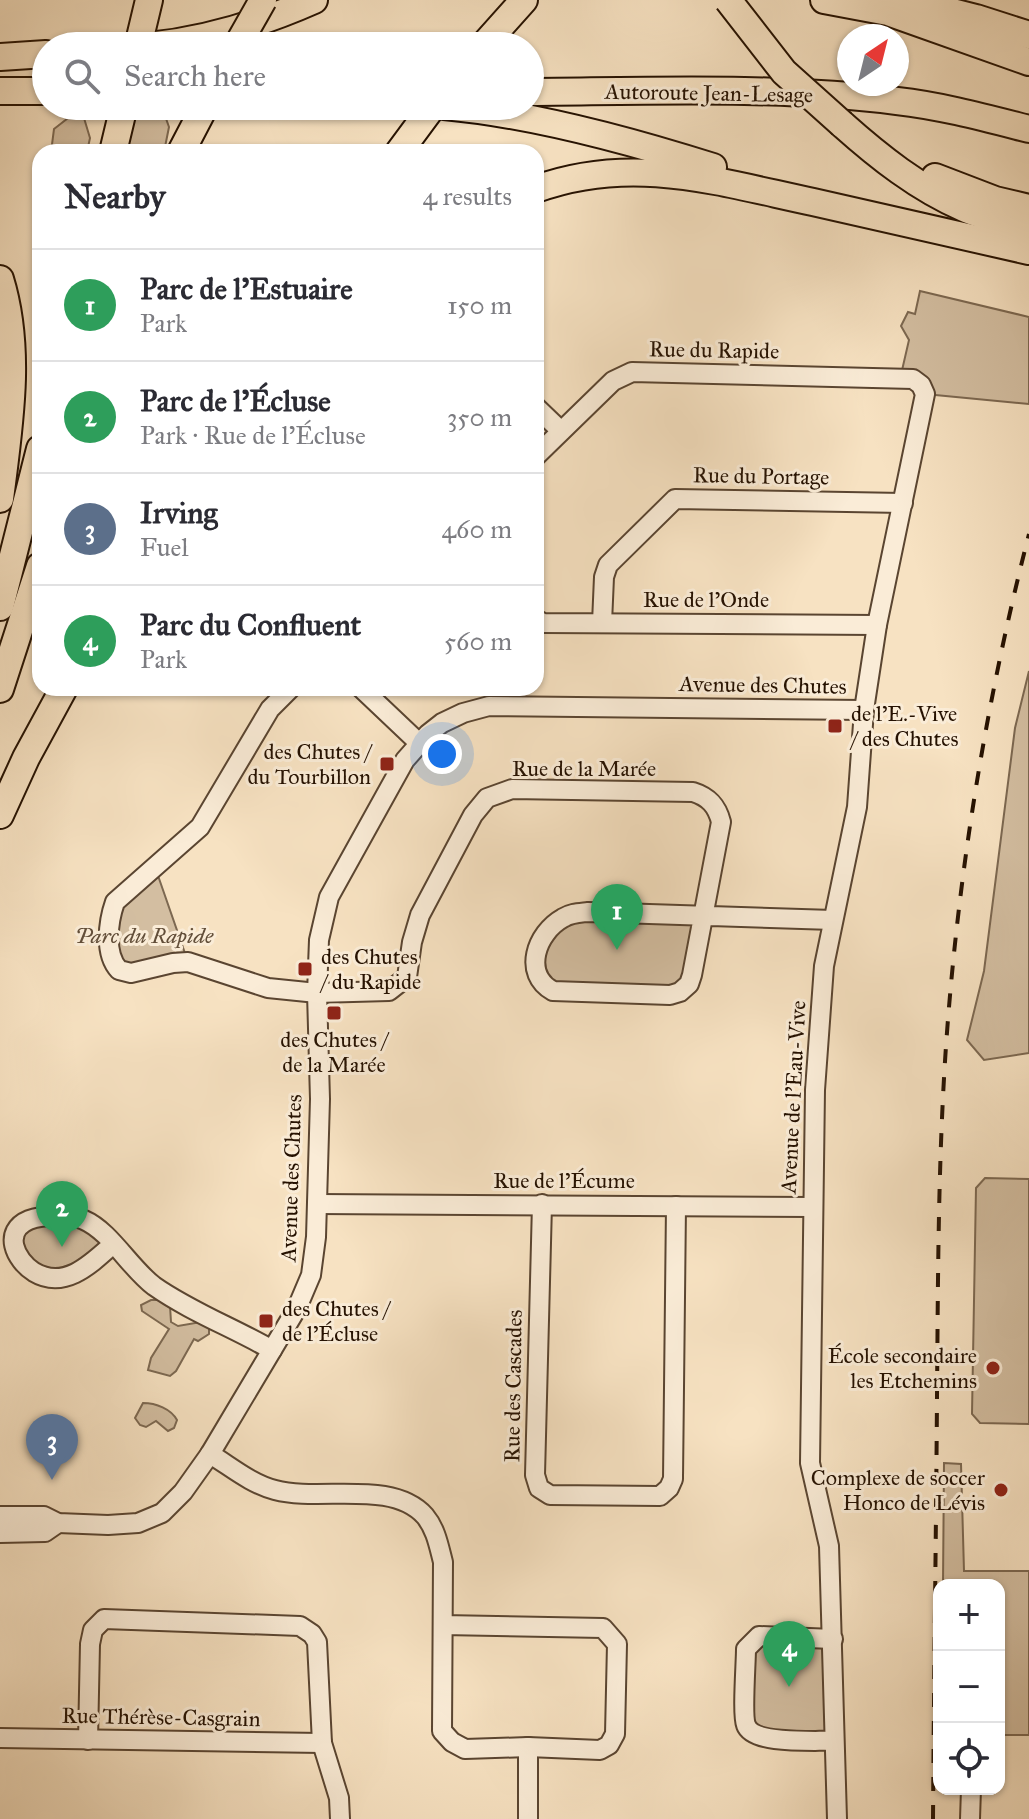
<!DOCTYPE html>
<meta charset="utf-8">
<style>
:root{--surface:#fff;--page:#f2f2f3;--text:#2b2b33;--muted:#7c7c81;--line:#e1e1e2;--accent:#7c3aed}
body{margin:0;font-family:"IM FELL Great Primer",serif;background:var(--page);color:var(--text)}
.controls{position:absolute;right:24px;bottom:24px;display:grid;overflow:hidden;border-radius:16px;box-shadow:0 2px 6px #0004}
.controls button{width:72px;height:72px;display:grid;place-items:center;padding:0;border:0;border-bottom:2px solid var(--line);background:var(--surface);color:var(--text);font:40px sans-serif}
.compass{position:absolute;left:837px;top:24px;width:72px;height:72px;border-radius:50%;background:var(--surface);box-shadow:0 2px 6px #0004;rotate:35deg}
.you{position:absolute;left:442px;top:754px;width:28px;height:28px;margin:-20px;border:6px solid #fff;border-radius:50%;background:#1a73e8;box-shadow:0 0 0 12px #1a73e833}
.badge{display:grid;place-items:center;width:52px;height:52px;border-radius:50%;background:var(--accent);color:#fff;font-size:26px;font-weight:700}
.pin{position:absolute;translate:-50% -66px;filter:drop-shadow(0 2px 4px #0008)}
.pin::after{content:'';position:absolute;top:42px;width:28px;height:24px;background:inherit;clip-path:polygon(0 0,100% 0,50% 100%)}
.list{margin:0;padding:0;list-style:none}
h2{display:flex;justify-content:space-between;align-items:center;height:104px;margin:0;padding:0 32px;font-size:34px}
h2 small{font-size:26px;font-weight:400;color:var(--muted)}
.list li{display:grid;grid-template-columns:52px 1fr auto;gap:24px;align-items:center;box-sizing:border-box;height:112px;padding:0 32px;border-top:2px solid var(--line)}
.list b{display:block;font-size:30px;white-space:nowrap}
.list p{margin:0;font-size:26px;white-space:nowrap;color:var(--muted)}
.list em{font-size:26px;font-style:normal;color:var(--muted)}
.icon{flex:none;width:44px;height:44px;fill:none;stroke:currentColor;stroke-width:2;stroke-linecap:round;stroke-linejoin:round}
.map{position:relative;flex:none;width:1029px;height:1819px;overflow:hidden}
.search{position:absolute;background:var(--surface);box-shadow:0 2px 6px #0004;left:32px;top:32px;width:512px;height:88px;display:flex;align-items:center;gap:20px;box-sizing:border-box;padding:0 28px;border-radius:44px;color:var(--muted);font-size:30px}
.panel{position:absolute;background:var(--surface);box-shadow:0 2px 6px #0004;left:32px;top:144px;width:512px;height:552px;border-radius:24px}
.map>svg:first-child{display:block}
.green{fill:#d3bea1;stroke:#7c6851;stroke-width:2}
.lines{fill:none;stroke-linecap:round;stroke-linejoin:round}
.minor-casing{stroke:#5a4531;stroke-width:22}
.highway-casing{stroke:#251101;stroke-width:30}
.minor{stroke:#faecd7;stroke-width:18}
.highway{stroke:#f7e2c2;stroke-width:26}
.rail{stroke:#251101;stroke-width:4;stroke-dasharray:14 14;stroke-linecap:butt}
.highway-bridge-casing{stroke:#251101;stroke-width:30;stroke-linecap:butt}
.highway-bridge{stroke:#f7e2c2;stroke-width:26}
.poi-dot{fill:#8f2418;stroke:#faecd7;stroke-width:3}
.labels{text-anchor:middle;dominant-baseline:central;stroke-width:6;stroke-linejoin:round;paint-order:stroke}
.street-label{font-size:22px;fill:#251101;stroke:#faecd7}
.poi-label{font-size:22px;fill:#251101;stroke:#faecd7;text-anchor:start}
.park-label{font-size:22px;font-style:italic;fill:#624e39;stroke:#faecd7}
</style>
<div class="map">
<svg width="1029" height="1819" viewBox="0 0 1029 1819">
<rect width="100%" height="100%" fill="#f7e2c2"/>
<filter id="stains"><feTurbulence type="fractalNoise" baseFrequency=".0025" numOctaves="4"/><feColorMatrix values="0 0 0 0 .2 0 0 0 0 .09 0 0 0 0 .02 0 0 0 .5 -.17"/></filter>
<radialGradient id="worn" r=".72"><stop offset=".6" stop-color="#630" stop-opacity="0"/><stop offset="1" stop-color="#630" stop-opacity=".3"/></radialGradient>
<g class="green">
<polygon points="81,108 90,138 87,152 51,152 54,129"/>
<polygon points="135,109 164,113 169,127 164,152 125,152"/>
<polygon points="920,291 1029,317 1029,404 925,394 900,379 909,340 901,326 908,312 915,314"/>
<polygon points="1029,671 1029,1053 984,1060 967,1040 984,971 1015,728"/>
<polygon points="155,867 188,962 119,970 111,912"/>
<polygon points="702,916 680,992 543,985 541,942 560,919"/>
<polygon points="985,1178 1029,1179 1029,1424 980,1423 972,1414 976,1188"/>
<polygon points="65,1217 112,1245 89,1266 41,1276 14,1237 20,1225"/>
<polygon points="151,1300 160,1300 170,1306 171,1322 178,1326 201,1322 209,1327 209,1334 198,1341 194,1339 176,1371 170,1376 148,1370 151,1358 169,1329 142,1311 141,1305"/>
<path d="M143 1403C156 1403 171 1409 177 1420L174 1428 168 1431 156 1421 146 1427 140 1425 135 1418Z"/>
<polygon points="944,1463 961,1464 964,1571 1029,1571 1029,1735 999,1735 999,1585 943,1585"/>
<polygon points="833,1639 834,1741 753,1734 752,1642"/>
</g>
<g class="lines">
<g class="minor-casing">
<g id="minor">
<polyline points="536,407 561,431"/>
<polyline points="536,456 613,381 632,372 913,379 921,385 925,394 877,625 864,710 857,807 824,966 815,1090 810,1463 829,1546 837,1819"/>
<polyline points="536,619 543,623 877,625"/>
<polyline points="602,623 604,577 608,565 675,499 903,503"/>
<path d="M291 688 270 709 200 827 115 902C108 922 104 954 119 970L131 973 173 963 188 962 268 988 317 993 389 991 407 977 412 942 420 915 473 815 487 798 512 789 693 792C709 797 717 806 721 822L692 975 689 984 680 992 670 995 553 991C522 974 536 933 563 918 571 913 579 913 588 912L833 920"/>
<polyline points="361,688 419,743"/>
<polyline points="317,1204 811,1207"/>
<polyline points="542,1204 535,1475 539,1488 550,1495 660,1496 669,1488 673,1479 676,1206"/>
<path d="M112 1245C90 1265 64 1290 34 1272 15 1260 2 1231 29 1220 42 1215 71 1214 84 1220 110 1231 130 1268 154 1286 191 1312 234 1328 272 1350"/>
<path d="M210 1454C230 1466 251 1484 275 1490 320 1502 392 1479 425 1516 436 1529 439 1547 443 1562L442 1731 452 1742 465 1749 528 1747 600 1750 609 1745 615 1734 617 1644 603 1628 443 1625"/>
<polyline points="0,1516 44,1516 58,1523 108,1525 138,1523 162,1513 183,1492 210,1454 272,1350 297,1308 311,1275 316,1237 320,1099 317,993 319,940 329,897 405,760 428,734 442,723 463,713 489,706 864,710"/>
<polyline points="0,1533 45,1532 58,1523"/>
<path d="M833 1639 759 1636 746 1649C746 1663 742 1715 746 1725 753 1745 815 1740 834 1741"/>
<polyline points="0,1738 322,1743"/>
<polyline points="88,1740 90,1644 93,1630 104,1619 300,1626 312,1634 317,1642 322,1743 339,1798 340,1819"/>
<polyline points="528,1819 528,1747"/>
<polyline points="970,1819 971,1789"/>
</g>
</g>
<g class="highway-casing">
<g id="highway">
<polyline points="824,0 888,12 1029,62"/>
<polyline points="904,0 976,18 1029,35"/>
<polyline points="138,46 149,0"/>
<path d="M149 46C207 40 262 23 314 0"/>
<polyline points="483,46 524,0"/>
<polyline points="0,57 46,54"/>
<polyline points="0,91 46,91"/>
<path d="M530 92C652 91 776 86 897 101 942 106 986 118 1029 129"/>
<path d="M444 106C533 114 628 140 713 167"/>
<path d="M842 124C879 157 918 188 964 208 985 217 1008 223 1029 230"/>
<polyline points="113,152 124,106"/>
<polyline points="181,152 205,106"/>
<polyline points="399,152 433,106"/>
<polyline points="935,177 995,200 1029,208"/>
<path d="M536 189C632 154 718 182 813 202 885 218 957 234 1029 251"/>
<path d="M0 279C22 350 9 427 0 499"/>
<polyline points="0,607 40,449"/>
<polyline points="0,689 40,566"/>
<polyline points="0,815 26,758 64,688"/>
</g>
</g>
<use href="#minor" class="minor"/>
<use href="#highway" class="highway"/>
<path class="rail" d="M933 1819C934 1678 936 1537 937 1397 938 1280 938 1163 946 1046 958 874 986 701 1029 534"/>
<g class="highway-bridge-casing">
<g id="highway-bridge">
<polyline points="728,0 784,72 842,124"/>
<polyline points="237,46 263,0"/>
</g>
</g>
<use href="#highway-bridge" class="highway-bridge"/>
</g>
<g class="poi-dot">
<rect x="827" y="718" width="16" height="16" rx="4"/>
<rect x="379" y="756" width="16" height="16" rx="4"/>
<rect x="297" y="961" width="16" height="16" rx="4"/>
<rect x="326" y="1005" width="16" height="16" rx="4"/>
<rect x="258" y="1313" width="16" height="16" rx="4"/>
<circle cx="993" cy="1368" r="8"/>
<circle cx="1001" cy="1490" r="8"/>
</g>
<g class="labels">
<g class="street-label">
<text transform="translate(709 93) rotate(1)">Autoroute Jean-Lesage</text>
<text transform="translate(714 350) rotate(1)">Rue du Rapide</text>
<text transform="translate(761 476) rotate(1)">Rue du Portage</text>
<text x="706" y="599">Rue de l'Onde</text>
<text transform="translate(763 685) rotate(1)">Avenue des Chutes</text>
<text x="584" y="768">Rue de la Marée</text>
<text transform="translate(793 1097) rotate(-87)">Avenue de l'Eau-Vive</text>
<text transform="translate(291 1178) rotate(-88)">Avenue des Chutes</text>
<text x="564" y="1180">Rue de l'Écume</text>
<text transform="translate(513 1386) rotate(-89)">Rue des Cascades</text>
<text transform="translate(161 1717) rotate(1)">Rue Thérèse-Casgrain</text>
</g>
<g class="poi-label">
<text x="851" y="713">de l'E.-Vive<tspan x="851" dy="25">/ des Chutes</tspan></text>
<text x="371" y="751" text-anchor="end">des Chutes /<tspan x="371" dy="25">du Tourbillon</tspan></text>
<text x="321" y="956">des Chutes<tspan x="321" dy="25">/ du Rapide</tspan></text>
<text x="334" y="1039" text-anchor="middle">des Chutes /<tspan x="334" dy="25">de la Marée</tspan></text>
<text x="282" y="1308">des Chutes /<tspan x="282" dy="25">de l'Écluse</tspan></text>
<text x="977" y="1355" text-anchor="end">École secondaire<tspan x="977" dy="25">les Etchemins</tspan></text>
<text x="985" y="1477" text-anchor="end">Complexe de soccer<tspan x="985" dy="25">Honco de Lévis</tspan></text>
</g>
<g class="park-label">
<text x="144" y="935">Parc du Rapide</text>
</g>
</g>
<rect width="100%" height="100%" filter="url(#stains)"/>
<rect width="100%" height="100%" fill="url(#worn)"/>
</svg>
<div class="controls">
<button>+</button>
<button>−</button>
<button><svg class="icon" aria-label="locate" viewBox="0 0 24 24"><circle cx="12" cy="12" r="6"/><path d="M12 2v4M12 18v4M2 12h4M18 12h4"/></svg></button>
</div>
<svg class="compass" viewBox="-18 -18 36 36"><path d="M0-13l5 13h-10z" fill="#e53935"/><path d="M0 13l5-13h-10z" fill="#7c7c81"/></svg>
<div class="you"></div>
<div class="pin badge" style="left:617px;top:950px;background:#2e9e5b">1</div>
<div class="pin badge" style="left:62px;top:1247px;background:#2e9e5b">2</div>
<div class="pin badge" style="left:52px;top:1480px;background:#5c6f8a">3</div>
<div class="pin badge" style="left:789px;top:1687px;background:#2e9e5b">4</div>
<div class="search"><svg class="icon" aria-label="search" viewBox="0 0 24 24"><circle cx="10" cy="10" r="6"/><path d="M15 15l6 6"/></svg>Search here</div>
<section class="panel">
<h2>Nearby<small>4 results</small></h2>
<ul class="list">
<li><span class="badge" style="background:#2e9e5b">1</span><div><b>Parc de l'Estuaire</b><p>Park</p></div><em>150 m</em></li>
<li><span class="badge" style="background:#2e9e5b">2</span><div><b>Parc de l'Écluse</b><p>Park · Rue de l'Écluse</p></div><em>350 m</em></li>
<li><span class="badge" style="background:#5c6f8a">3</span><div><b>Irving</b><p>Fuel</p></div><em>460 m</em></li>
<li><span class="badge" style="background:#2e9e5b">4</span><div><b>Parc du Confluent</b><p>Park</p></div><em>560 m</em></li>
</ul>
</section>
</div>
